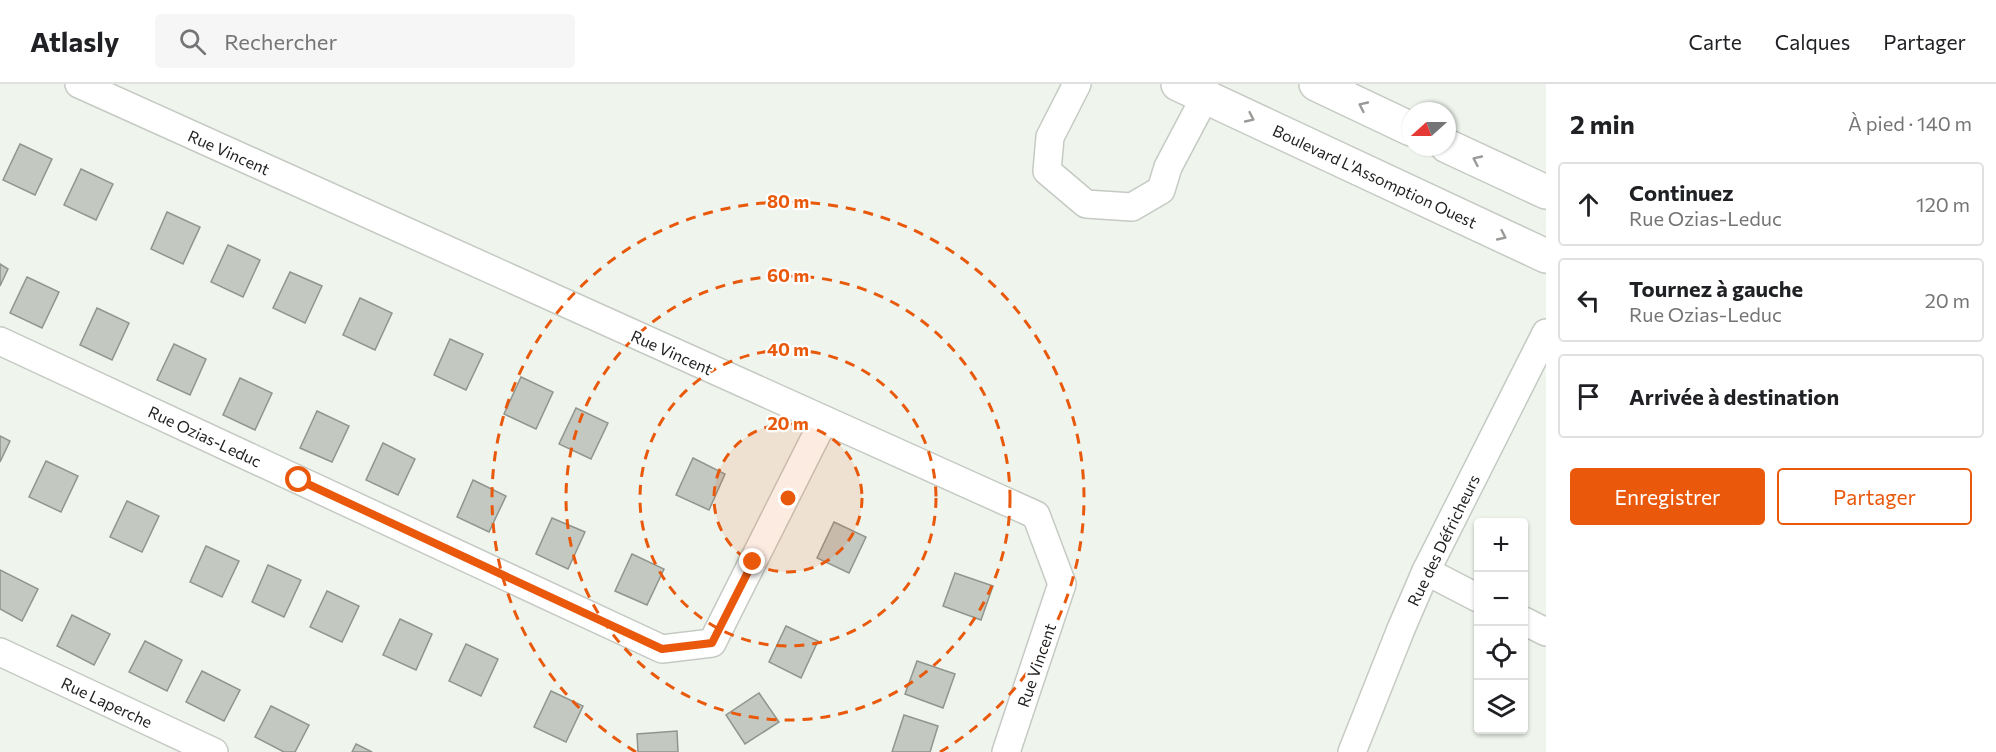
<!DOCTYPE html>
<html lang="fr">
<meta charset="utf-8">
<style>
:root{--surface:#fff;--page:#f6f6f6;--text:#202124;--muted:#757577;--line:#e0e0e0;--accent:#ea580c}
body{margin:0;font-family:Commissioner,sans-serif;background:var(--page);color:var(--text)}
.controls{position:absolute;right:18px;bottom:18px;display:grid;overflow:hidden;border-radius:6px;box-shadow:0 2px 4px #0004}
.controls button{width:54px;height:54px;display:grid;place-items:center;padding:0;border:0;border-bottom:2px solid var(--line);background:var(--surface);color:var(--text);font:30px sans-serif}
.compass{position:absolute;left:1402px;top:18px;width:54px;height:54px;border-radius:50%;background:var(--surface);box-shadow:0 2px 4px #0004;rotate:249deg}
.stop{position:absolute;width:18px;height:18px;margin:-14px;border:4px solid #ea580c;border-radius:50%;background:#fff}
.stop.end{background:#ea580c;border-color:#fff;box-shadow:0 2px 6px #0008}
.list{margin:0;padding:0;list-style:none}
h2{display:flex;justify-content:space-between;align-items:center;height:78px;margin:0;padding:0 24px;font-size:26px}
h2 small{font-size:20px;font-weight:400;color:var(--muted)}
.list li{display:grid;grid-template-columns:39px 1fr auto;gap:18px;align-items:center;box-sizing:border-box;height:84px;margin:0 12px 12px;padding:0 12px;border:2px solid var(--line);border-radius:6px}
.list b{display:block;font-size:22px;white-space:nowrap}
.list p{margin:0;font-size:20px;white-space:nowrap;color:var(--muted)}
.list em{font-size:20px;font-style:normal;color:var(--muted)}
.actions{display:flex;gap:12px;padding:18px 24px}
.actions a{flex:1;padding:14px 0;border:2px solid var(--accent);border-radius:6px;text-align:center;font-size:21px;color:var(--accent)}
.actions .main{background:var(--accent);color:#fff}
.icon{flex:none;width:33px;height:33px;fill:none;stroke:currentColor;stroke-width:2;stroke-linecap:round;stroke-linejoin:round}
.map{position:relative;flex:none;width:1546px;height:668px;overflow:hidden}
header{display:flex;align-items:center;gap:36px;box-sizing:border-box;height:84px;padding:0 30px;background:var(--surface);border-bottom:2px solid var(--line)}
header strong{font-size:28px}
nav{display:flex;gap:33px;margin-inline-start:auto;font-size:21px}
.search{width:420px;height:54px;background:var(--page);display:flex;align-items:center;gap:15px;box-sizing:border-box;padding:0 21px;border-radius:6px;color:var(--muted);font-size:22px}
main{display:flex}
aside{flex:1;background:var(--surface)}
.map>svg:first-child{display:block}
.building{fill:#c3c8c1;stroke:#90958e;stroke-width:1.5}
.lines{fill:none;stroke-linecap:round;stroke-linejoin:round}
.minor-casing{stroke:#c5cac3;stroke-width:30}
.tertiary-casing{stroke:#c5cac3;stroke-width:36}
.minor{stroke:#fff;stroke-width:27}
.tertiary{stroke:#fff;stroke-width:33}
.oneway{stroke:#9a9b99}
.route{stroke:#ea580c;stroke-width:8}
.ring{fill:none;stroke:#e8590c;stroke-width:3;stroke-dasharray:10 8}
.labels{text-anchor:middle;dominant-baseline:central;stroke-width:4.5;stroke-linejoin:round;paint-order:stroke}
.street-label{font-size:16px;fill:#1e201d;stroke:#fff}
.centre{fill:#e8590c;stroke:#fff;stroke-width:3}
.ring-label{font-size:18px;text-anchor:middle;font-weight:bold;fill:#e8590c;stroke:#fff;stroke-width:4.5;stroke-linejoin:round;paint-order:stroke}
</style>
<header>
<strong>Atlasly</strong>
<div class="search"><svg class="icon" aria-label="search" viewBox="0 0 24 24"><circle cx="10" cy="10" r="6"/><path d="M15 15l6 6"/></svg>Rechercher</div>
<nav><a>Carte</a><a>Calques</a><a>Partager</a></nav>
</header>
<main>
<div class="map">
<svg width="1546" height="668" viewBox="0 0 1546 668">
<rect width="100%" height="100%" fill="#eff4ed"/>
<g class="building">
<polygon points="20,60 52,75 35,111 3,96"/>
<polygon points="81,85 113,100 96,136 64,121"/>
<polygon points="167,128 200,143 183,180 151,165"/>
<polygon points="228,161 260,176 243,213 211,198"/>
<polygon points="0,180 8,185 0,202"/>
<polygon points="290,188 322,202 305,239 273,224"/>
<polygon points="27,193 59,208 42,244 10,229"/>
<polygon points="360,214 392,229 375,266 343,251"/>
<polygon points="97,224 129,239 112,276 80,261"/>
<polygon points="450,255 483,270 466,306 434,291"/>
<polygon points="174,260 206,275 190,311 157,296"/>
<polygon points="521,293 553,308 536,345 504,330"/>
<polygon points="240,294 272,309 255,346 223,331"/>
<polygon points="576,324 608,339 591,375 559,360"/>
<polygon points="317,327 349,342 332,378 300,364"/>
<polygon points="0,352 10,357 0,378"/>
<polygon points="383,359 415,375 398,411 366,396"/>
<polygon points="693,374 725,390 709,426 676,411"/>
<polygon points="46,377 78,392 61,428 29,413"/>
<polygon points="473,396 506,412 489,448 457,433"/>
<polygon points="127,417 159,432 142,468 110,453"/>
<polygon points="552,434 585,448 568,485 536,470"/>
<polygon points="834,438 866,453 849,489 817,474"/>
<polygon points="206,462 239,477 222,513 190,498"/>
<polygon points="632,470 664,485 647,521 615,507"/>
<polygon points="268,481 301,496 284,533 252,518"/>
<polygon points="0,486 38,505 22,537 0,525"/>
<polygon points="955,489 993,502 981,536 943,522"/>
<polygon points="327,507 359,522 342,558 310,543"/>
<polygon points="72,531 110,550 94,581 57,562"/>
<polygon points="400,535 432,550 416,586 383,571"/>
<polygon points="786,542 818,557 801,594 769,578"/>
<polygon points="145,557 182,576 167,607 129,588"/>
<polygon points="466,560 498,575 481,612 449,597"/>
<polygon points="917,577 955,590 943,624 905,610"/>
<polygon points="202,587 240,606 224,637 186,618"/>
<polygon points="551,607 583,622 566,658 534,643"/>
<polygon points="759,609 779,638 745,660 726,631"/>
<polygon points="271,622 309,641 295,668 284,668 255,653"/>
<polygon points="904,631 938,642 930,668 892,668"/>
<polygon points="677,647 678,668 638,668 637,650"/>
<polygon points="356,660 372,668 352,668"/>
</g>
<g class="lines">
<g class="minor-casing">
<g id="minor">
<polyline points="79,0 1036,431 1062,500 1006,668"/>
<polyline points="1077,0 1050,53 1047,87 1086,120 1132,123 1161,106 1168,83 1205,13"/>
<polyline points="0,257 662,565 712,559 824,336"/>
<polyline points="1426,487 1478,514"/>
<polyline points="1524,537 1546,548"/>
<polyline points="0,568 214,668"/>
<polyline points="1352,668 1401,545 1426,487 1546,249"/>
</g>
</g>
<g class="tertiary-casing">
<g id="tertiary">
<polyline points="1178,0 1546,172"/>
<polyline points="1316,0 1411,45"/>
<polyline points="1447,62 1546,108"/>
</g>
</g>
<use href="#minor" class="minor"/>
<use href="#tertiary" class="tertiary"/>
</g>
<defs><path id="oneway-chevron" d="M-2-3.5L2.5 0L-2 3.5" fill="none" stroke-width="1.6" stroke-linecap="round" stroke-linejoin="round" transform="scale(1.5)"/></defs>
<g class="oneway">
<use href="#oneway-chevron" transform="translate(1363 22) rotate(-155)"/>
<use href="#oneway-chevron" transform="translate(1250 34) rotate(25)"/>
<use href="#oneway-chevron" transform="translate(1477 76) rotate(-155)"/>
<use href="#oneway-chevron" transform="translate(1502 152) rotate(25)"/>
</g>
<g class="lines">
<polyline class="route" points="299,396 662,565 712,559 753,478"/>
</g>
<circle cx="788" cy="414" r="74" fill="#e8590c" fill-opacity=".12"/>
<g class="ring">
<circle cx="788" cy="414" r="74"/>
<circle cx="788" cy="414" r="148"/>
<circle cx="788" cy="414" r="222"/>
<path d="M636 668A296 296 0 1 1 940 668"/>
</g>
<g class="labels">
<g class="street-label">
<text transform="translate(229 68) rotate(24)">Rue Vincent</text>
<text transform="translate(1375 92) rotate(25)">Boulevard L'Assomption Ouest</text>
<text transform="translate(672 268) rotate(24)">Rue Vincent</text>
<text transform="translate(205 352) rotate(25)">Rue Ozias-Leduc</text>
<text transform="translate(1443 456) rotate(-64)">Rue des Défricheurs</text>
<text transform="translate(1036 581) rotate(-71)">Rue Vincent</text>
<text transform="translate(107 618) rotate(25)">Rue Laperche</text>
</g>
</g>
<circle cx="788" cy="414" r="9" class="centre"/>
<g class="ring-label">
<text x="788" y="124">80 m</text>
<text x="788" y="198">60 m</text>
<text x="788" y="272">40 m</text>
<text x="788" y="346">20 m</text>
</g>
</svg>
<div class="controls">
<button>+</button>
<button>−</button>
<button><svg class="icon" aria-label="locate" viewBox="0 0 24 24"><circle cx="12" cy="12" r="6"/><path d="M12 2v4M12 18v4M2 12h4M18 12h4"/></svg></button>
<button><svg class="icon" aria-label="layers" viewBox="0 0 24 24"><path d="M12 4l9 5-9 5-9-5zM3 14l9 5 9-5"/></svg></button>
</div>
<svg class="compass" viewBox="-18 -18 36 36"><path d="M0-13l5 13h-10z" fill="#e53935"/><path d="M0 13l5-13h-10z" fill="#757577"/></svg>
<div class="stop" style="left:299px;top:396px"></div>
<div class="stop end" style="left:753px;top:478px"></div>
</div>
<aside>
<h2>2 min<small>À pied · 140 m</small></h2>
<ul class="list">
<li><svg class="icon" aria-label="ahead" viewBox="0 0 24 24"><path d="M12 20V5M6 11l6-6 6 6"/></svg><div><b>Continuez</b><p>Rue Ozias-Leduc</p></div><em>120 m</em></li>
<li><svg class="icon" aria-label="left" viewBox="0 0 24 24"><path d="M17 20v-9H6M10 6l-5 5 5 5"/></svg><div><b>Tournez à gauche</b><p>Rue Ozias-Leduc</p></div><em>20 m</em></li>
<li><svg class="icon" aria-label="arrive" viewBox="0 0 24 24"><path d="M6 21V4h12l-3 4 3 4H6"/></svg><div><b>Arrivée à destination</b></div></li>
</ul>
<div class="actions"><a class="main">Enregistrer</a><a>Partager</a></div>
</aside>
</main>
